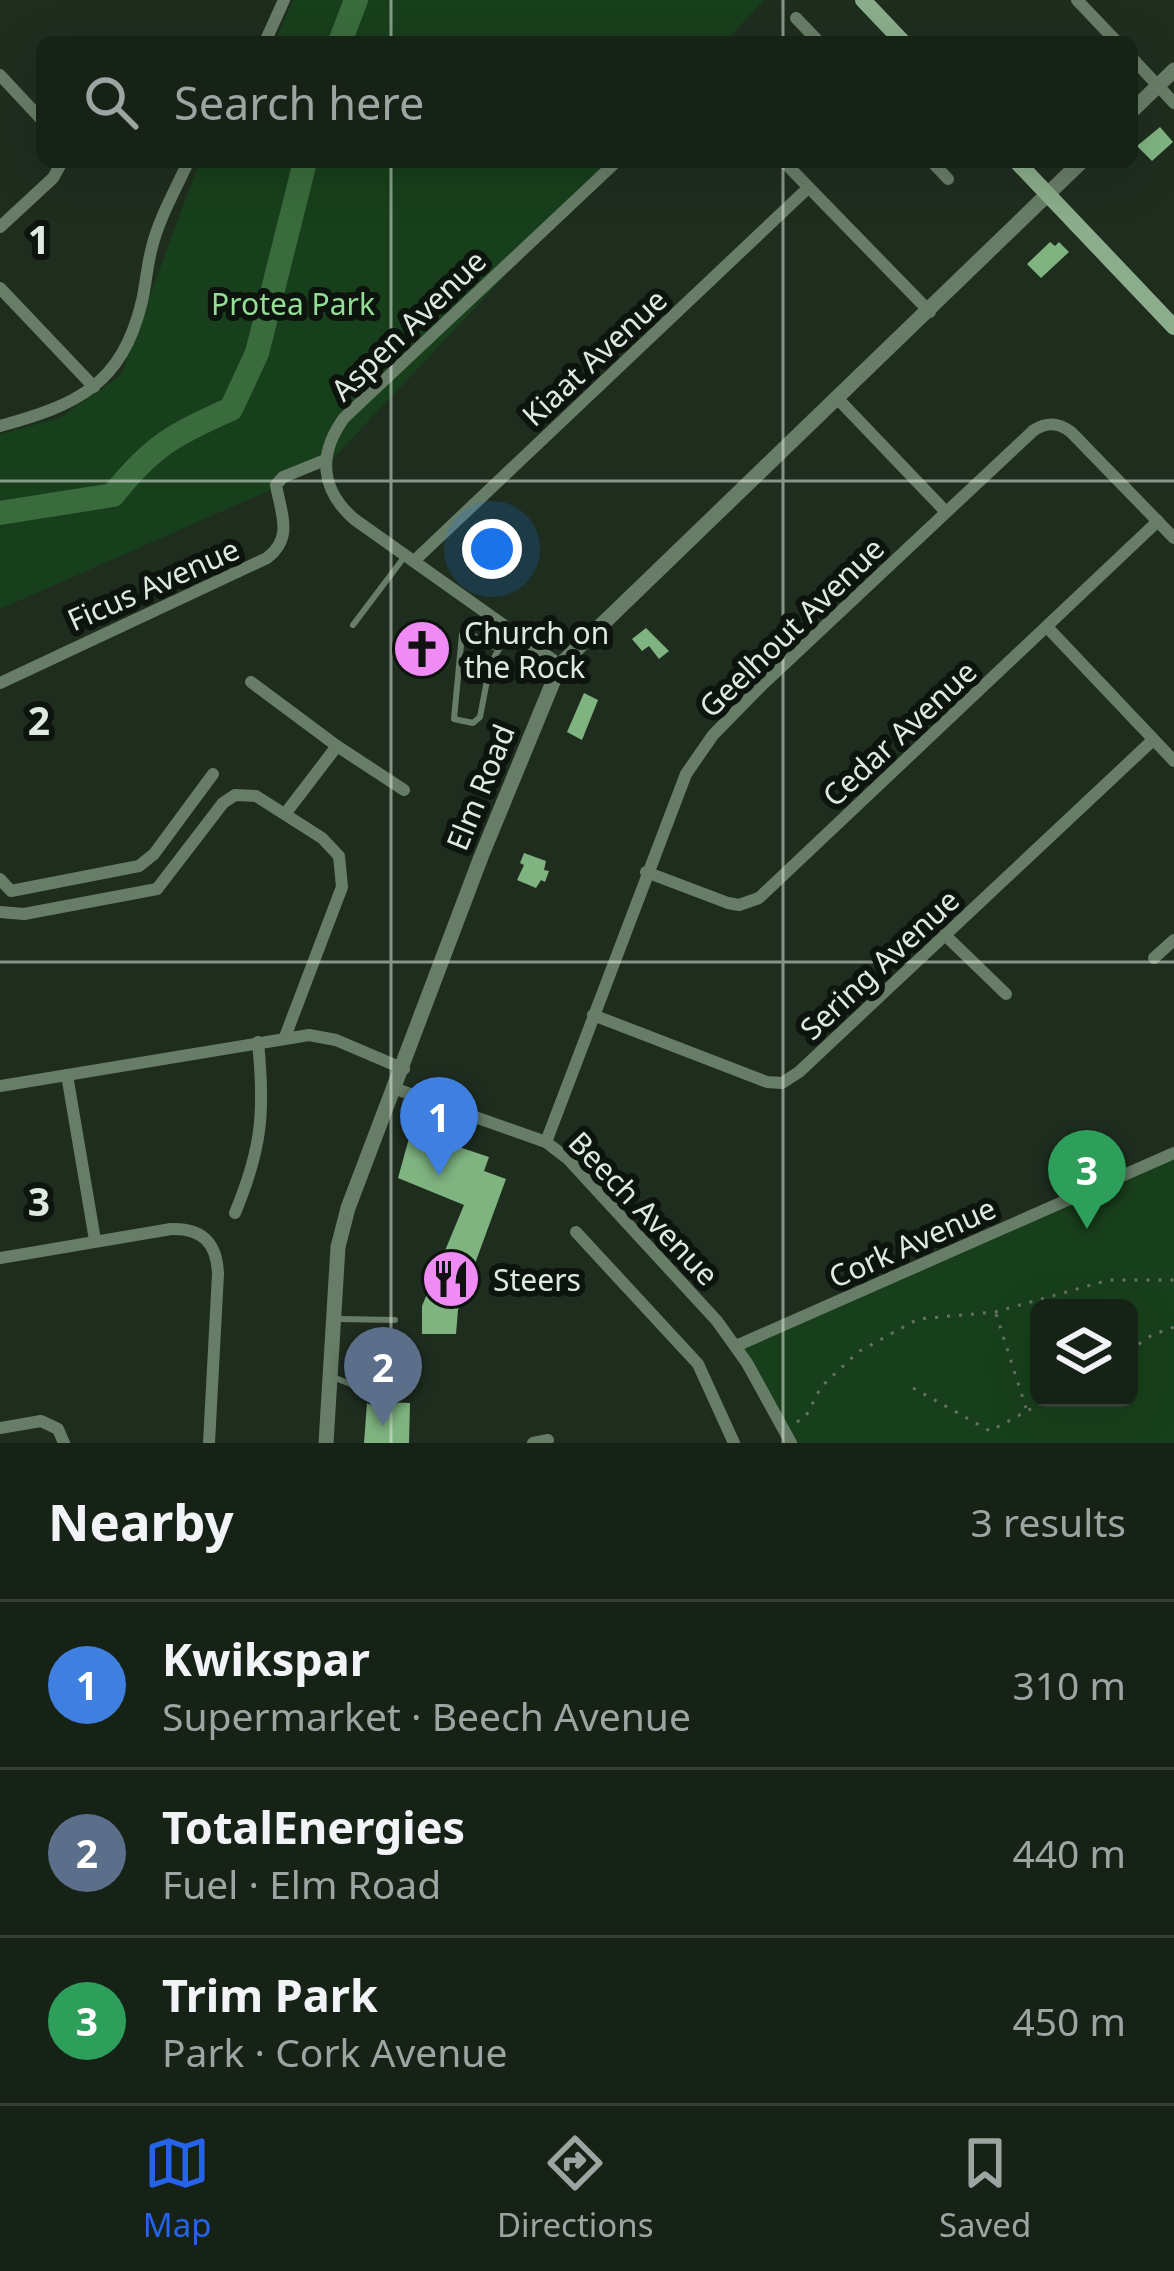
<!DOCTYPE html>
<meta charset="utf-8">
<style>
:root{--surface:#172217;--page:#242f24;--text:#f1f3f6;--muted:#9ea4a1;--line:#363f36;--accent:#2563eb}
body{margin:0;font-family:"Noto Sans",sans-serif;background:var(--page);color:var(--text)}
.controls{position:absolute;right:36px;bottom:36px;display:grid;overflow:hidden;border-radius:18px;box-shadow:0 12px 48px #0002}
.controls button{width:108px;height:108px;display:grid;place-items:center;padding:0;border:0;border-bottom:3px solid var(--line);background:var(--surface);color:var(--text);font:60px sans-serif}
.you{position:absolute;left:492px;top:549px;width:42px;height:42px;margin:-30px;border:9px solid #fff;border-radius:50%;background:#1a73e8;box-shadow:0 0 0 18px #1a73e833}
.badge{display:grid;place-items:center;width:78px;height:78px;border-radius:50%;background:var(--accent);color:#fff;font-size:39px;font-weight:700}
.pin{position:absolute;translate:-50% -99px;filter:drop-shadow(0 3px 6px #0008)}
.pin::after{content:'';position:absolute;top:63px;width:42px;height:36px;background:inherit;clip-path:polygon(0 0,100% 0,50% 100%)}
.list{margin:0;padding:0;list-style:none}
h2{display:flex;justify-content:space-between;align-items:center;height:156px;margin:0;padding:0 48px;font-size:51px}
h2 small{font-size:39px;font-weight:400;color:var(--muted)}
.list li{display:grid;grid-template-columns:78px 1fr auto;gap:36px;align-items:center;box-sizing:border-box;height:168px;padding:0 48px;border-top:3px solid var(--line)}
.list b{display:block;font-size:45px;white-space:nowrap}
.list p{margin:0;font-size:39px;white-space:nowrap;color:var(--muted)}
.list em{font-size:39px;font-style:normal;color:var(--muted)}
.icon{flex:none;width:66px;height:66px;fill:none;stroke:currentColor;stroke-width:2;stroke-linecap:round;stroke-linejoin:round}
.map{position:relative;flex:none;width:1174px;height:1443px;overflow:hidden}
.search{position:absolute;background:var(--surface);box-shadow:0 12px 48px #0002;left:36px;right:36px;top:36px;height:132px;display:flex;align-items:center;gap:30px;box-sizing:border-box;padding:0 42px;border-radius:18px;color:var(--muted);font-size:45px}
.sheet{height:660px;background:var(--surface)}
nav{display:flex;justify-content:space-around;align-items:center;box-sizing:border-box;height:168px;border-top:3px solid var(--line);background:var(--surface);font-size:33px;color:var(--muted)}
nav a{display:grid;justify-items:center;gap:6px}
nav .on{color:var(--accent)}
.map>svg:first-child{display:block}
.green{fill:#183f1b;fill-rule:evenodd}
.lines{fill:none;stroke-linecap:round;stroke-linejoin:round}
.river{stroke:#396b3c;stroke-width:24}
.building{fill:#7fb480}
.path{stroke:#657165;stroke-width:3;stroke-dasharray:3 9;stroke-linecap:butt}
.service{stroke:#687d68;stroke-width:6}
.minor{stroke:#687d68;stroke-width:12}
.tertiary{stroke:#687d68;stroke-width:15}
.secondary{stroke:#8bad8b;stroke-width:16}
.grid{fill:none;stroke:#e0e9e0;stroke-width:3;stroke-opacity:0.55}
.labels{text-anchor:middle;dominant-baseline:central;stroke-width:12;stroke-linejoin:round;paint-order:stroke}
.park-label{font-size:30px;fill:#94dd97;stroke:#0d130d}
.street-label{font-size:30px;fill:#e0e9e0;stroke:#0d130d}
.poi-label{font-size:30px;fill:#e0e9e0;stroke:#0d130d;text-anchor:start}
.grid-label{font-size:39px;text-anchor:middle;font-weight:bold;fill:#e0e9e0;stroke:#0d130d;stroke-width:12;stroke-linejoin:round;paint-order:stroke}
</style>
<div class="map">
<svg width="1174" height="1443" viewBox="0 0 1174 1443">
<rect width="100%" height="100%" fill="#1f2d1f"/>
<g class="green">
<polygon points="293,0 764,0 725,42 275,42"/>
<polygon points="199,162 612,162 327,465 0,609 0,434 60,418 121,375"/>
<path d="M1174 1150V1443H788L736 1348ZM1039 1308H1129V1398H1039Z"/>
</g>
<g class="lines">
<g class="river">
<polyline points="340,42 356,0"/>
<path d="M0 513 113 495C152 446 174 434 231 409L257 353 305 162"/>
</g>
</g>
<g class="building">
<polygon points="1160,127 1173,142 1152,161 1137,146"/>
<polygon points="1050,242 1055,246 1059,242 1069,252 1041,278 1027,264"/>
<polygon points="646,628 669,651 659,659 649,646 642,651 632,639"/>
<polygon points="584,693 598,700 582,740 567,732"/>
<polygon points="524,853 546,861 544,870 549,871 545,882 541,880 536,888 517,880 524,865 520,863"/>
<polygon points="411,1131 489,1157 484,1171 506,1179 458,1310 456,1334 422,1334 422,1306 464,1205 398,1178"/>
<polygon points="383,1402 410,1403 409,1443 364,1443 367,1403 377,1409"/>
</g>
<g class="lines">
<g class="path">
<polyline points="996,1314 1026,1408"/>
<polyline points="1129,1351 1152,1335 1174,1327"/>
<polyline points="913,1388 990,1431 1051,1398"/>
<polyline points="797,1422 806,1416 821,1387 858,1352 918,1319 995,1312 1109,1280 1174,1280"/>
</g>
<g class="service">
<polyline points="353,625 405,556"/>
<polyline points="498,649 468,633 462,634 454,719 473,723 480,717 490,665 509,631"/>
<polyline points="338,1319 395,1320"/>
<polyline points="333,1377 363,1389 376,1402"/>
</g>
<g class="minor">
<polyline points="1077,0 1117,42"/>
<polyline points="796,18 819,42"/>
<polyline points="265,42 284,0"/>
<polyline points="1132,58 1174,103"/>
<polyline points="0,75 42,120"/>
<polyline points="784,162 930,312"/>
<polyline points="932,162 948,179"/>
<polyline points="0,227 53,178 62,162"/>
<polyline points="0,288 94,387"/>
<polyline points="838,399 946,512"/>
<path d="M0 426C77 405 122 385 142 301 146 284 147 265 152 247 159 218 176 189 188 162"/>
<polyline points="414,561 808,188"/>
<polyline points="1047,627 1174,761"/>
<path d="M560 665 354 519C320 489 318 454 344 418L616 162"/>
<polyline points="251,682 337,746"/>
<path d="M0 683 267 558C294 537 281 514 276 485L283 477 325 460"/>
<polyline points="285,814 337,746 404,790"/>
<polyline points="646,872 728,903 739,905 759,898 1158,521"/>
<polyline points="0,879 11,891 139,866 154,854 213,774"/>
<polyline points="0,912 24,914 157,889 223,803 235,795 256,796 322,838 339,856 342,887 285,1037"/>
<polyline points="945,935 1006,994"/>
<polyline points="1154,958 1174,940"/>
<polyline points="593,1015 767,1082 782,1083 799,1072 1153,740"/>
<polyline points="67,1075 95,1240"/>
<polyline points="0,1086 309,1035 336,1040 404,1069"/>
<polyline points="396,1089 546,1142 568,1159 717,1321 747,1363 791,1443"/>
<path d="M546 1142 686 774 713 735 763 684 1034 430C1047 422 1058 422 1071 432L1174 538"/>
<path d="M235 1213C262 1148 265 1112 258 1042"/>
<polyline points="576,1232 698,1364 734,1443"/>
<path d="M0 1258 171 1229C203 1228 217 1244 218 1274L209 1443"/>
<polyline points="736,1346 1174,1153"/>
<polyline points="0,1428 41,1421 58,1429 64,1443"/>
<polyline points="533,1443 548,1440"/>
</g>
<g class="tertiary">
<polyline points="1132,111 1174,70"/>
<polyline points="326,1443 338,1247 348,1208 481,857 560,665 1081,162"/>
</g>
<g class="secondary">
<polyline points="863,0 903,42"/>
<polyline points="1017,162 1174,327"/>
</g>
</g>
<path class="grid" d="M391 0V42M783 0V42M391 162V1443M783 162V1443M0 481H1174M0 962H1174"/>
<defs>
<g id="church-disc" transform="scale(3)"><circle r="9.5" fill="#f08bf6" stroke="#0d130d"/><path d="M-1.2-6h2.4v3.5h3.3v2.4h-3.3V6h-2.4V-.1h-3.3v-2.4h3.3Z" fill="#111"/></g>
<g id="restaurant-disc" transform="scale(3)"><circle r="9.5" fill="#f08bf6" stroke="#0d130d"/><path d="M-5-6h1v4h1v-4h1v4h1v-4h1v5L-1.5 .5V6h-2V.5L-5-1ZM5-6V6H3V1.5H1.5Q1.5-4 5-6Z" fill="#111"/></g>
</defs>
<g fill-rule="evenodd">
<use href="#church-disc" x="422" y="649"/>
<use href="#restaurant-disc" x="451" y="1279"/>
</g>
<g class="labels">
<g class="park-label">
<text x="293" y="303">Protea Park</text>
</g>
<g class="street-label">
<text transform="translate(408 325) rotate(-44)">Aspen Avenue</text>
<text transform="translate(594 357) rotate(-43)">Kiaat Avenue</text>
<text transform="translate(153 584) rotate(-24)">Ficus Avenue</text>
<text transform="translate(791 627) rotate(-44)">Geelhout Avenue</text>
<text transform="translate(899 733) rotate(-43)">Cedar Avenue</text>
<text transform="translate(480 787) rotate(-68)">Elm Road</text>
<text transform="translate(879 964) rotate(-43)">Sering Avenue</text>
<text transform="translate(644 1208) rotate(46)">Beech Avenue</text>
<text transform="translate(912 1242) rotate(-24)">Cork Avenue</text>
</g>
<g class="poi-label">
<text x="464" y="632">Church on<tspan x="464" dy="34">the Rock</tspan></text>
<text x="493" y="1279">Steers</text>
</g>
</g>
<g class="grid-label">
<text x="39" y="254">1</text>
<text x="39" y="735">2</text>
<text x="39" y="1216">3</text>
</g>
</svg>
<div class="controls">
<button><svg class="icon" aria-label="layers" viewBox="0 0 24 24"><path d="M12 4l9 5-9 5-9-5zM3 14l9 5 9-5"/></svg></button>
</div>
<div class="you"></div>
<div class="pin badge" style="left:439px;top:1176px;background:#3f7fe0">1</div>
<div class="pin badge" style="left:383px;top:1426px;background:#5c6f8a">2</div>
<div class="pin badge" style="left:1087px;top:1229px;background:#2e9e5b">3</div>
<div class="search"><svg class="icon" aria-label="search" viewBox="0 0 24 24"><circle cx="10" cy="10" r="6"/><path d="M15 15l6 6"/></svg>Search here</div>
</div>
<section class="sheet">
<h2>Nearby<small>3 results</small></h2>
<ul class="list">
<li><span class="badge" style="background:#3f7fe0">1</span><div><b>Kwikspar</b><p>Supermarket · Beech Avenue</p></div><em>310 m</em></li>
<li><span class="badge" style="background:#5c6f8a">2</span><div><b>TotalEnergies</b><p>Fuel · Elm Road</p></div><em>440 m</em></li>
<li><span class="badge" style="background:#2e9e5b">3</span><div><b>Trim Park</b><p>Park · Cork Avenue</p></div><em>450 m</em></li>
</ul>
</section>
<nav>
<a class="on"><svg class="icon" aria-label="map" viewBox="0 0 24 24"><path d="M3 6l6-2 6 2 6-2v14l-6 2-6-2-6 2zM9 4v14M15 6v14"/></svg>Map</a>
<a><svg class="icon" aria-label="directions" viewBox="0 0 24 24"><path d="M12 3l9 9-9 9-9-9zM9 14v-3h6M13 9l2 2-2 2"/></svg>Directions</a>
<a><svg class="icon" aria-label="saved" viewBox="0 0 24 24"><path d="M7 4h10v16l-5-4-5 4z"/></svg>Saved</a>
</nav>
